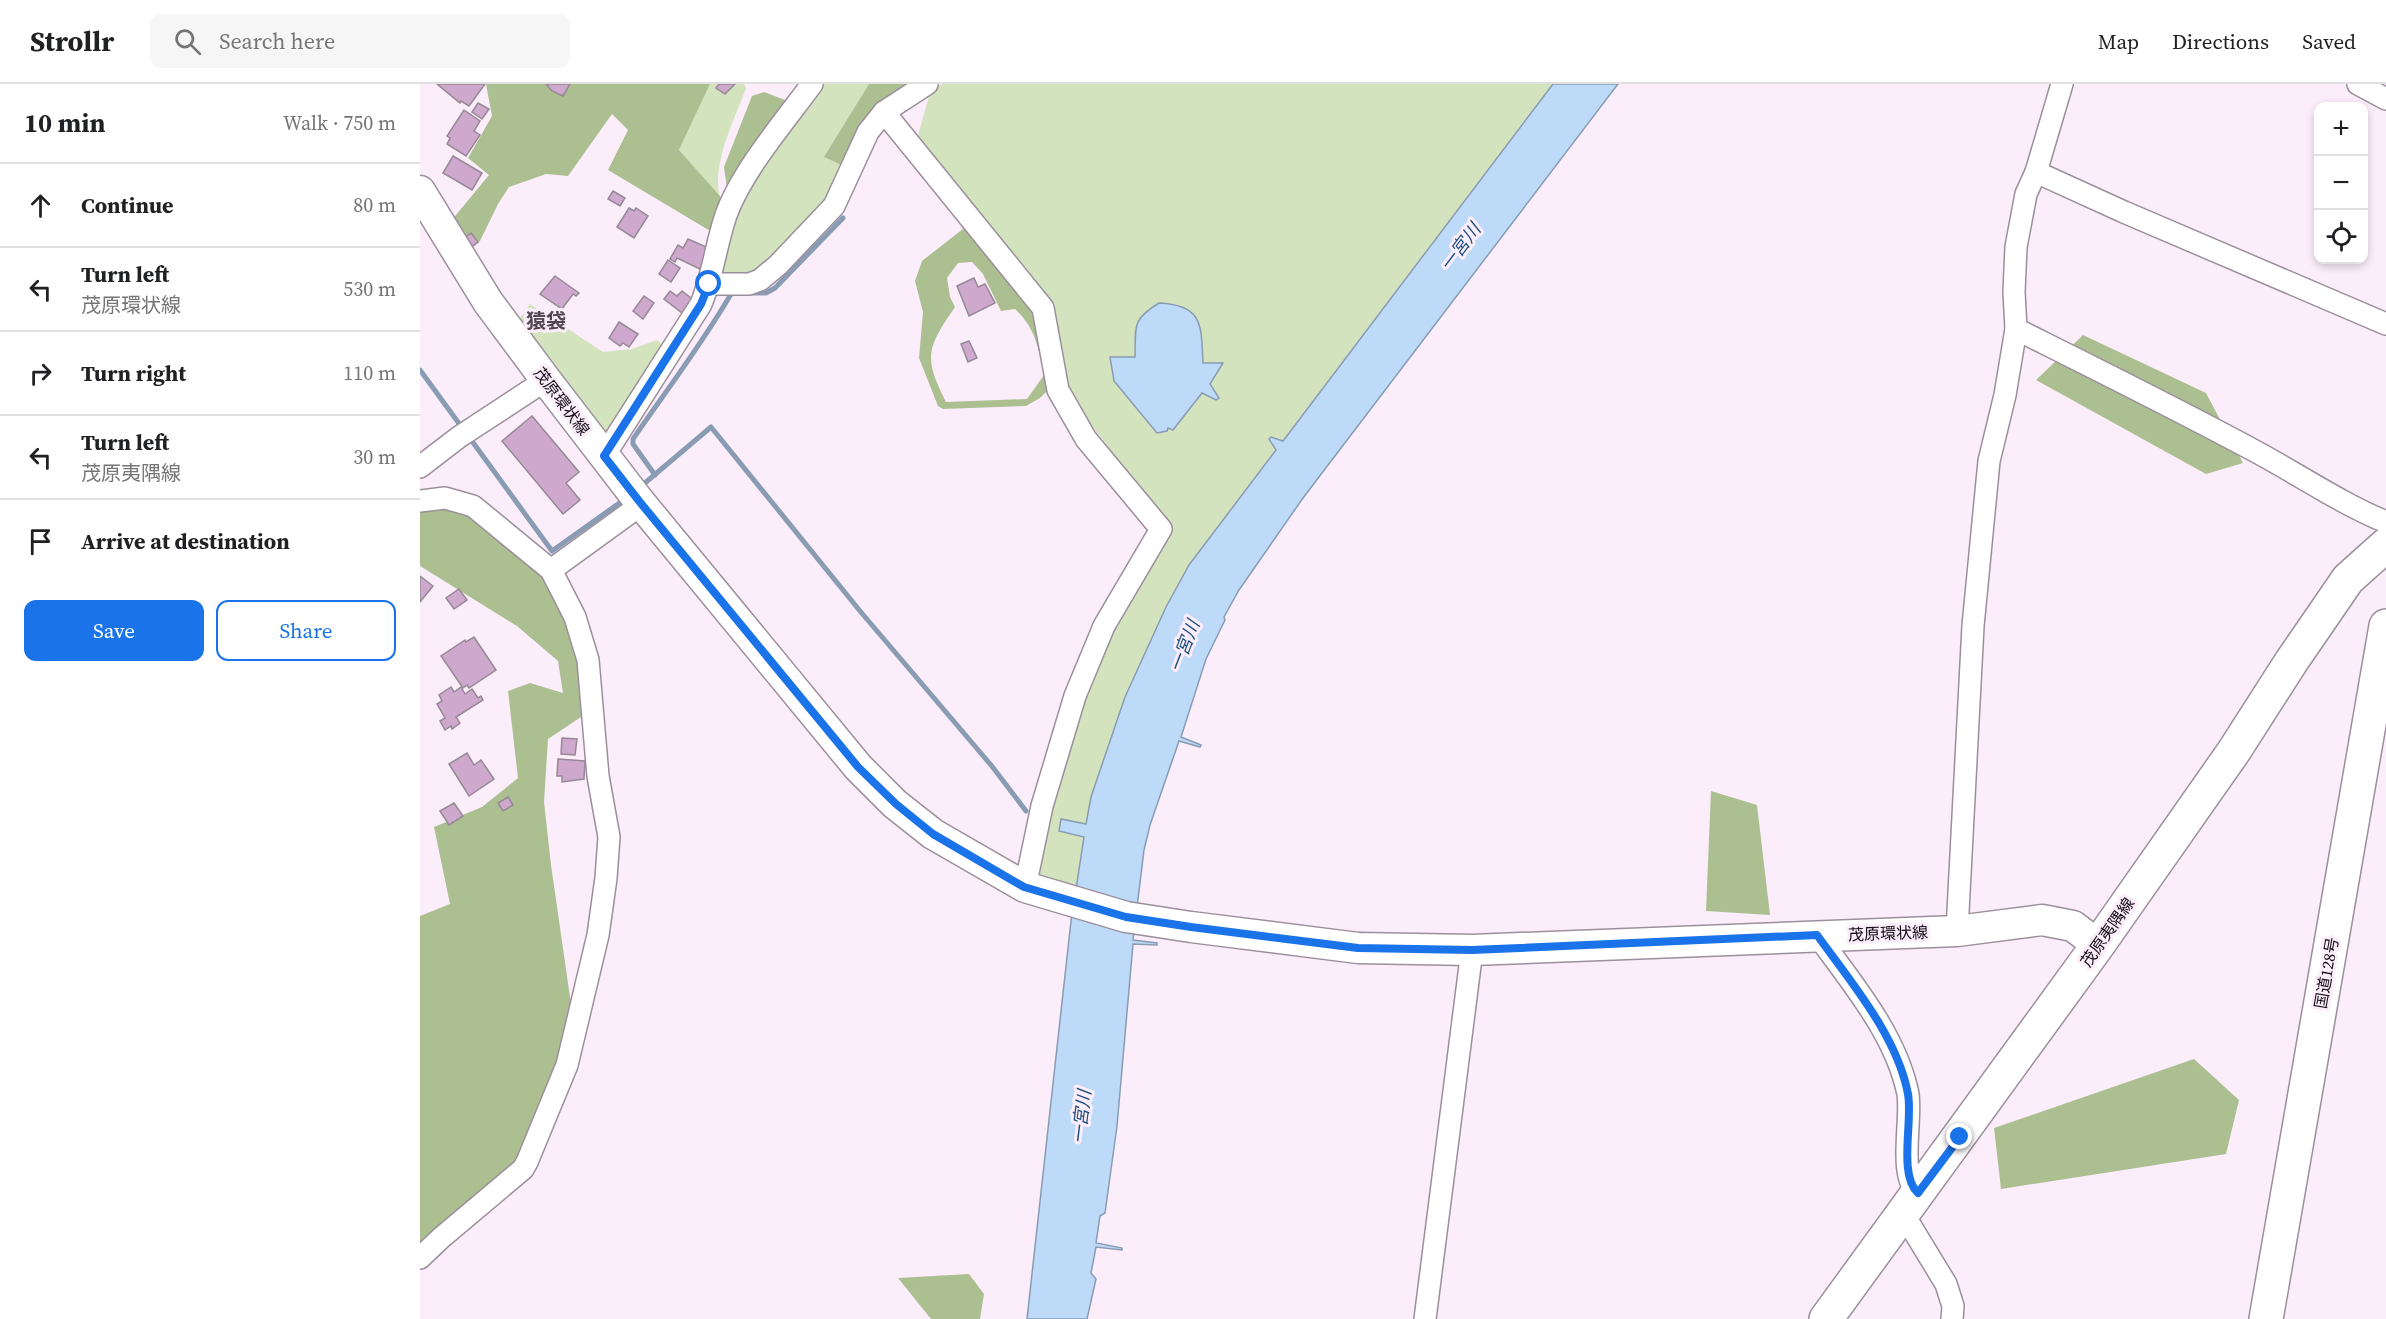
<!DOCTYPE html>
<meta charset="utf-8">
<style>
:root{--surface:#fff;--page:#f6f6f6;--text:#202124;--muted:#757577;--line:#e0e0e0;--accent:#1a73e8}
body{margin:0;font-family:"Source Serif 4","Noto Sans JP",serif;background:var(--page);color:var(--text)}
.controls{position:absolute;right:18px;top:18px;display:grid;overflow:hidden;border-radius:12px;box-shadow:0 3px 9px #0003}
.controls button{width:54px;height:54px;display:grid;place-items:center;padding:0;border:0;border-bottom:2px solid var(--line);background:var(--surface);color:var(--text);font:30px sans-serif}
.stop{position:absolute;width:18px;height:18px;margin:-14px;border:4px solid #1a73e8;border-radius:50%;background:#fff}
.stop.end{background:#1a73e8;border-color:#fff;box-shadow:0 2px 6px #0008}
.list{margin:0;padding:0;list-style:none}
h2{display:flex;justify-content:space-between;align-items:center;height:78px;margin:0;padding:0 24px;font-size:26px}
h2 small{font-size:20px;font-weight:400;color:var(--muted)}
.list li{display:grid;grid-template-columns:39px 1fr auto;gap:18px;align-items:center;box-sizing:border-box;height:84px;padding:0 24px;border-top:2px solid var(--line)}
.list b{display:block;font-size:22px;white-space:nowrap}
.list p{margin:0;font-size:20px;white-space:nowrap;color:var(--muted)}
.list em{font-size:20px;font-style:normal;color:var(--muted)}
.actions{display:flex;gap:12px;padding:18px 24px}
.actions a{flex:1;padding:14px 0;border:2px solid var(--accent);border-radius:12px;text-align:center;font-size:21px;color:var(--accent)}
.actions .main{background:var(--accent);color:#fff}
.icon{flex:none;width:33px;height:33px;fill:none;stroke:currentColor;stroke-width:2;stroke-linecap:round;stroke-linejoin:round}
.map{position:relative;flex:none;width:1966px;height:1235px;overflow:hidden}
header{display:flex;align-items:center;gap:36px;box-sizing:border-box;height:84px;padding:0 30px;background:var(--surface);border-bottom:2px solid var(--line)}
header strong{font-size:28px}
nav{display:flex;gap:33px;margin-inline-start:auto;font-size:21px}
.search{width:420px;height:54px;background:var(--page);display:flex;align-items:center;gap:15px;box-sizing:border-box;padding:0 21px;border-radius:12px;color:var(--muted);font-size:22px}
main{display:flex}
aside{flex:1;background:var(--surface)}
.map>svg:first-child{display:block}
.green{fill:#d3e3bd}
.forest{fill:#abbf91;fill-rule:evenodd}
.water{fill:#bddaf9;stroke:#899cb3;stroke-width:1.5}
.lines{fill:none;stroke-linecap:round;stroke-linejoin:round}
.stream{stroke:#899cb3;stroke-width:5}
.building{fill:#cea8cd;stroke:#968996;stroke-width:1.5}
.minor-casing{stroke:#9c8f9c;stroke-width:24}
.secondary-casing{stroke:#9c8f9c;stroke-width:33}
.primary-casing{stroke:#9c8f9c;stroke-width:36}
.trunk-casing{stroke:#9c8f9c;stroke-width:36}
.minor{stroke:#fff;stroke-width:21}
.secondary{stroke:#fff;stroke-width:30}
.primary{stroke:#fff;stroke-width:33}
.trunk{stroke:#fff;stroke-width:33}
.route{stroke:#1a73e8;stroke-width:8}
.labels{text-anchor:middle;dominant-baseline:central;stroke-width:6;stroke-linejoin:round;paint-order:stroke}
.street-label{font-size:16px;fill:#110d11;stroke:#fbedfa}
.water-label{font-size:18px;font-style:italic;fill:#1c507f;stroke:#fbedfa}
.quarter-label{font-size:20px;font-weight:bold;fill:#514651;stroke:#fbedfa}
</style>
<header>
<strong>Strollr</strong>
<div class="search"><svg class="icon" aria-label="search" viewBox="0 0 24 24"><circle cx="10" cy="10" r="6"/><path d="M15 15l6 6"/></svg>Search here</div>
<nav><a>Map</a><a>Directions</a><a>Saved</a></nav>
</header>
<main>
<aside>
<h2>10 min<small>Walk · 750 m</small></h2>
<ul class="list">
<li><svg class="icon" aria-label="ahead" viewBox="0 0 24 24"><path d="M12 20V5M6 11l6-6 6 6"/></svg><div><b>Continue</b></div><em>80 m</em></li>
<li><svg class="icon" aria-label="left" viewBox="0 0 24 24"><path d="M17 20v-9H6M10 6l-5 5 5 5"/></svg><div><b>Turn left</b><p>茂原環状線</p></div><em>530 m</em></li>
<li><svg class="icon" aria-label="right" viewBox="0 0 24 24"><path d="M7 20v-9h11M14 6l5 5-5 5"/></svg><div><b>Turn right</b></div><em>110 m</em></li>
<li><svg class="icon" aria-label="left" viewBox="0 0 24 24"><path d="M17 20v-9H6M10 6l-5 5 5 5"/></svg><div><b>Turn left</b><p>茂原夷隅線</p></div><em>30 m</em></li>
<li><svg class="icon" aria-label="arrive" viewBox="0 0 24 24"><path d="M6 21V4h12l-3 4 3 4H6"/></svg><div><b>Arrive at destination</b></div></li>
</ul>
<div class="actions"><a class="main">Save</a><a>Share</a></div>
</aside>
<div class="map">
<svg width="1966" height="1235" viewBox="0 0 1966 1235">
<rect width="100%" height="100%" fill="#fbedfa"/>
<g class="green">
<path d="M290 0H324L326 4C315 35 291 80 300 113L259 66Z"/>
<polygon points="398,0 449,0 405,73 426,83 408,121 329,195 299,195 312,129"/>
<polygon points="523,0 1133,0 862,357 851,353 856,366 769,481 746,523 705,613 671,713 666,740 641,736 664,753 656,804 613,791 651,647 742,434 648,310 634,238 496,59 511,5"/>
<polygon points="110,220 183,268 212,265 237,256 245,263 185,358 95,241"/>
</g>
<g class="forest">
<polygon points="66,0 290,0 259,66 307,120 297,151 188,86 208,46 192,30 148,92 126,90 89,103 78,120 60,157 49,166 31,137 69,91 48,74 72,32"/>
<polygon points="449,0 495,0 474,8 444,44 426,83 404,73"/>
<polygon points="344,8 365,16 366,20 307,105 304,83 332,12"/>
<path d="M548 141 616 231 630 304 620 314 606 322 523 325 518 322 499 274 503 228 495 197 502 177ZM552 178 563 190 581 227 595 225C615 243 619 265 624 291L607 315 526 318C503 273 507 264 535 223L530 213 527 194 538 179Z"/>
<polygon points="1663,251 1786,309 1823,379 1786,390 1616,296"/>
<polygon points="41,421 127,489 150,538 167,629 128,655 124,718 131,781 152,927 140,984 100,1075 0,1166 0,832 30,820 14,743 62,723 98,694 88,607 110,599 143,609 138,577 97,542 0,482 0,422"/>
<polygon points="1291,707 1337,721 1350,831 1286,827"/>
<polygon points="1774,975 1819,1016 1806,1070 1581,1105 1574,1044"/>
<polygon points="549,1190 564,1210 560,1235 511,1235 478,1194"/>
</g>
<g class="water">
<polygon points="1133,0 1198,0 883,414 819,506 804,533 805,536 786,575 761,653 781,661 780,663 759,657 730,741 724,766 713,856 737,859 737,861 713,860 697,1042 685,1129 680,1132 676,1159 702,1164 702,1166 676,1163 671,1189 676,1195 667,1235 607,1235 651,837 664,753 639,747 641,735 666,740 671,713 705,613 746,523 769,481 856,366 849,355 851,353 863,357"/>
<path d="M739 219C784 221 781 242 783 279H803L790 300 799 314 796 316 782 309 753 346 748 344 747 347 737 349 694 297 690 273H715C716 243 711 236 739 219Z"/>
</g>
<g class="lines">
<g class="stream">
<polyline points="329,209 346,209 355,204 423,134"/>
<polyline points="0,286 43,345"/>
<polyline points="49,353 132,467 205,415"/>
<path d="M235 391 213 360V355C246 307 282 260 311 210L317 209"/>
<polyline points="219,404 291,343 440,527 571,681 606,727"/>
</g>
</g>
<g class="building">
<polygon points="17,0 65,0 49,22 41,17 40,19"/>
<polygon points="126,0 150,0 143,12 132,7"/>
<polygon points="299,0 315,0 305,10 296,4"/>
<polygon points="58,19 69,25 62,35 52,28"/>
<polygon points="44,26 60,37 54,47 60,51 46,72 27,60 30,54 27,52"/>
<polygon points="33,72 62,89 52,106 23,89"/>
<polygon points="193,107 205,114 200,122 188,115"/>
<polygon points="209,124 214,127 216,124 228,132 214,154 197,143"/>
<polygon points="51,149 58,158 50,164 43,155"/>
<polygon points="268,155 291,165 280,185 257,174 255,178 250,175 258,161 263,164"/>
<polygon points="248,176 260,184 251,198 239,190"/>
<polygon points="135,192 159,209 156,212 153,210 142,225 120,210"/>
<polygon points="554,194 558,203 565,200 575,219 549,232 537,202"/>
<polygon points="250,207 257,212 262,207 272,215 262,229 244,215"/>
<polygon points="224,212 234,219 223,235 213,227"/>
<polygon points="199,238 218,250 209,263 203,259 200,262 189,254"/>
<polygon points="549,257 557,274 548,278 541,260"/>
<polygon points="112,332 159,388 146,399 160,416 143,430 82,357"/>
<polygon points="0,492 13,502 0,518"/>
<polygon points="39,505 47,516 34,525 26,514"/>
<polygon points="54,553 76,586 49,604 47,601 43,604 21,572 45,556 46,558"/>
<polygon points="31,603 34,608 41,603 45,610 52,605 58,614 61,612 63,616 36,633 40,639 32,645 31,642 25,646 20,637 25,634 17,620 22,617 19,611"/>
<polygon points="142,654 157,655 155,671 141,670"/>
<polygon points="47,669 54,681 61,676 74,695 49,712 29,680"/>
<polygon points="138,675 165,677 164,695 142,698 142,692 137,692"/>
<polygon points="88,713 93,721 83,727 78,719"/>
<polygon points="34,719 43,732 29,741 20,727"/>
</g>
<g class="lines">
<g class="minor-casing">
<g id="minor">
<polyline points="1938,0 1966,15"/>
<polyline points="464,28 623,224 638,306 666,355 741,445 684,542 655,612 622,722 605,803"/>
<polyline points="1616,88 1704,128 1966,240"/>
<polyline points="289,200 329,200 340,196 358,181 414,122 448,48 464,28 507,0"/>
<path d="M1596 245C1676 285 1755 324 1833 366 1878 390 1920 419 1966 438"/>
<path d="M184 372 281 220C293 191 296 160 306 131 322 87 364 38 392 0"/>
<polyline points="0,383 39,353 126,296"/>
<polyline points="0,417 25,414 53,422 131,486 155,533 168,576 178,692 189,753 186,794 178,851 147,981 107,1078 103,1085 21,1154 0,1174"/>
<polyline points="131,486 222,420"/>
<polyline points="1537,847 1553,542 1569,377 1585,311 1596,245 1594,208 1596,163 1606,110 1616,88 1642,0"/>
<path d="M1397 851C1432 899 1476 951 1488 1010 1492 1037 1478 1091 1498 1109"/>
<polyline points="1484,1131 1526,1200 1533,1222 1532,1235"/>
<polyline points="1005,1235 1052,866"/>
</g>
</g>
<g class="secondary-casing">
<polyline id="secondary" points="0,107 68,218 126,296 219,417 438,683 475,720 513,750 605,803 706,833 771,843 938,864 1052,866 1537,847 1622,836 1653,842 1678,861"/>
</g>
<g class="primary-casing">
<polyline id="primary" points="1406,1235 1678,861 1814,667 1871,578 1928,495 1966,461"/>
</g>
<g class="trunk-casing">
<polyline id="trunk" points="1846,1235 1966,542"/>
</g>
<use href="#minor" class="minor"/>
<use href="#secondary" class="secondary"/>
<use href="#primary" class="primary"/>
<use href="#trunk" class="trunk"/>
</g>
<g class="lines">
<path class="route" d="M289 200 281 220 184 372 219 417 438 683 476 720 513 750 604 803 706 833 771 843 938 864 1052 866 1397 851C1431 898 1477 952 1488 1010 1493 1037 1478 1091 1498 1109L1540 1053"/>
</g>
<g class="labels">
<g class="street-label">
<text transform="translate(142 317) rotate(53)">茂原環状線</text>
<text transform="translate(1687 848) rotate(-55)">茂原夷隅線</text>
<text transform="translate(1468 849) rotate(-2)">茂原環状線</text>
<text transform="translate(1906 889) rotate(-80)">国道128号</text>
</g>
<g class="water-label">
<text transform="translate(1040 163) rotate(-53)">一宮川</text>
<text transform="translate(764 562) rotate(-69)">一宮川</text>
<text transform="translate(661 1033) rotate(-83)">一宮川</text>
</g>
<g class="quarter-label">
<text x="126" y="237">猿袋</text>
</g>
</g>
</svg>
<div class="controls">
<button>+</button>
<button>−</button>
<button><svg class="icon" aria-label="locate" viewBox="0 0 24 24"><circle cx="12" cy="12" r="6"/><path d="M12 2v4M12 18v4M2 12h4M18 12h4"/></svg></button>
</div>
<div class="stop" style="left:289px;top:200px"></div>
<div class="stop end" style="left:1540px;top:1053px"></div>
</div>
</main>
